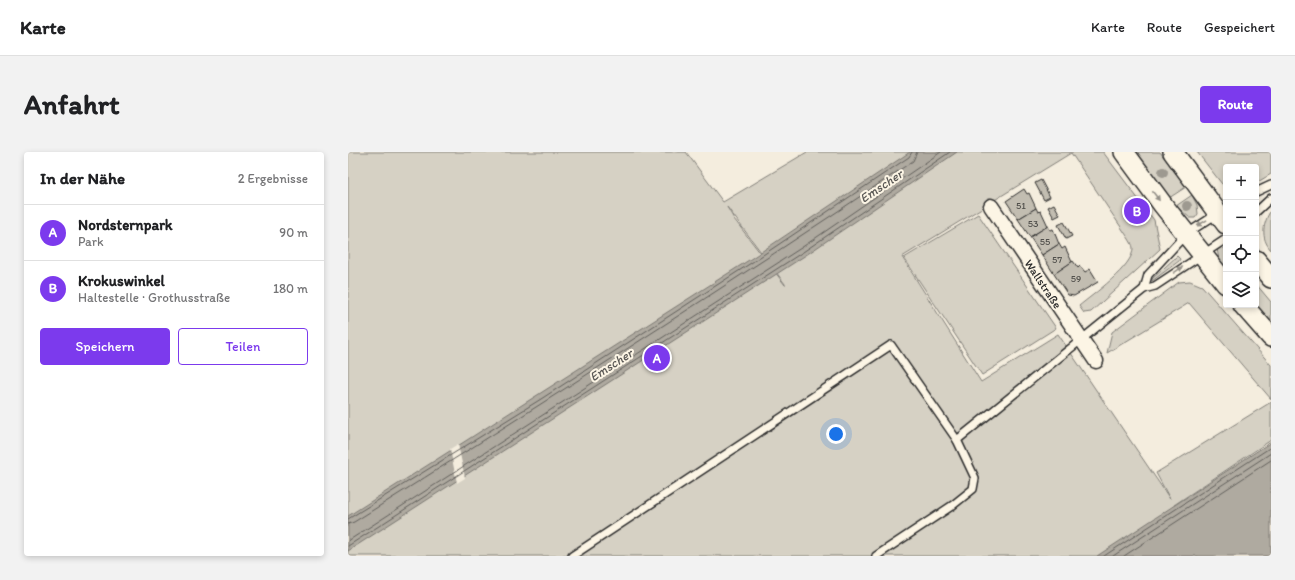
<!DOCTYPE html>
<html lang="de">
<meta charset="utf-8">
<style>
:root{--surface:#fff;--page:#f2f2f2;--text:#202124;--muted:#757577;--line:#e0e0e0;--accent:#7c3aed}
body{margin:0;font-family:Itim,sans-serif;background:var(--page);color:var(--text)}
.controls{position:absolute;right:12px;top:12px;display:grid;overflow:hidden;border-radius:4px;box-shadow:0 2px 6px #0003}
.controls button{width:36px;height:36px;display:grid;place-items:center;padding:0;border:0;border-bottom:1px solid var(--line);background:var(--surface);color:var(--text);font:20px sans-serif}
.you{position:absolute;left:488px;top:282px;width:14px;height:14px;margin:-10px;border:3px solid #fff;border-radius:50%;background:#1a73e8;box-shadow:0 0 0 6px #1a73e833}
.badge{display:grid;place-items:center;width:26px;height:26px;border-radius:50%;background:var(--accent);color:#fff;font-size:13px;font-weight:700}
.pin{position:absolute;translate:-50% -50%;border:2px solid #fff;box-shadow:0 1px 4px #0006}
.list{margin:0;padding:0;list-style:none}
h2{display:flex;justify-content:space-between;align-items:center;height:52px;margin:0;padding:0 16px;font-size:17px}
h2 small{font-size:13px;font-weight:400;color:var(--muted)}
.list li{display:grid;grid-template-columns:26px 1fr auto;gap:12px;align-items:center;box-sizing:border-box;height:56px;padding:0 16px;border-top:1px solid var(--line)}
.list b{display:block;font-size:15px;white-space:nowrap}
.list p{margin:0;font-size:13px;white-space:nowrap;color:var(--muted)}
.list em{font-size:13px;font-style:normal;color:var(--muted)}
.actions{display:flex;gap:8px;padding:12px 16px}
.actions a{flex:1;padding:9px 0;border:1px solid var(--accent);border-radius:4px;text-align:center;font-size:14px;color:var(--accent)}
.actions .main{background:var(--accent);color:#fff}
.icon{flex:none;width:22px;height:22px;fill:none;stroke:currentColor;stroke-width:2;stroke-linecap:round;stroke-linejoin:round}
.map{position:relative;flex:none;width:923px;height:404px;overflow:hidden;border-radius:4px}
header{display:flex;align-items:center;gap:24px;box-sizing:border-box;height:56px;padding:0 20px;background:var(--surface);border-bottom:1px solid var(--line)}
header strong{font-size:19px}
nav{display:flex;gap:22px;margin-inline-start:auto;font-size:14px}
.intro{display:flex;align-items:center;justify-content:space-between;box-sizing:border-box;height:96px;padding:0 24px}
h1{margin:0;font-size:28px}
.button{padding:10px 18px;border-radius:4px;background:var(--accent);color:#fff;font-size:14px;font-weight:700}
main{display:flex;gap:24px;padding:0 24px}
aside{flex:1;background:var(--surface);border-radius:4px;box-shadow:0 2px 6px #0003}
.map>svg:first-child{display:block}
.green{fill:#d6d1c4;stroke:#807e78;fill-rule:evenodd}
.water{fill:#afaaa0;stroke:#7a7771}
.pier{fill:#f4edde}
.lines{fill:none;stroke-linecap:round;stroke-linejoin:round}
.shore{stroke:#605e5a;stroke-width:1}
.building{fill:#c2bdb1;stroke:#2b2b2b}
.lane-casing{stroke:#2b2b2b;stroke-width:10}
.street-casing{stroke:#2b2b2b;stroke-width:17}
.secondary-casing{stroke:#2b2b2b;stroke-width:22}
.lane{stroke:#fcf5e5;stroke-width:7}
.street{stroke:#fcf5e5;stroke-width:14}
.secondary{stroke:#fcf5e5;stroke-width:19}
.tree{fill:#9d9990}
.oneway{fill:#949088}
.labels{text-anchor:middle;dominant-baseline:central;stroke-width:4;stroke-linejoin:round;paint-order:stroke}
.number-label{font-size:10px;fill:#51504c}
.street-label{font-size:12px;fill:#2b2b2b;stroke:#fcf5e5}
.water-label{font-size:13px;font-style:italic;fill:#595754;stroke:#fcf5e5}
</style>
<header>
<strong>Karte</strong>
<nav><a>Karte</a><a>Route</a><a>Gespeichert</a></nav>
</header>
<div class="intro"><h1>Anfahrt</h1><a class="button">Route</a></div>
<main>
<aside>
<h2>In der Nähe<small>2 Ergebnisse</small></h2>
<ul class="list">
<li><span class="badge">A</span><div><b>Nordsternpark</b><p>Park</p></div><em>90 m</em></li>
<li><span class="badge">B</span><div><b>Krokuswinkel</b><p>Haltestelle · Grothusstraße</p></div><em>180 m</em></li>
</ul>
<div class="actions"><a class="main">Speichern</a><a>Teilen</a></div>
</aside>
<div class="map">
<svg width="923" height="404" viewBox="0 0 923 404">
<rect width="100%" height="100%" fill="#f4edde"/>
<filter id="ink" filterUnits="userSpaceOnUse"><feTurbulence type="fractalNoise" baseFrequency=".025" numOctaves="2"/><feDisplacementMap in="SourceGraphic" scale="8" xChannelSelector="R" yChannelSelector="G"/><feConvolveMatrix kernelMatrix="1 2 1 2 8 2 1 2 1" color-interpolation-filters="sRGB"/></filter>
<g filter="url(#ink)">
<g class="green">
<path d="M0 0H338L375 50 459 0H755L806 68 812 97 743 160 736 161 731 154C744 143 786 114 785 96 785 93 782 89 781 87L723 1 554 105 633 230 710 182 822 347 808 321 923 250V288L826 353 850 404H0ZM379 55 437 132V133L386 67Z"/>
<polygon points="787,0 812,0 838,35 821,46"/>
<polygon points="849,0 923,0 923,22 908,31 908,15 878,15 878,34 874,32"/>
<polygon points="844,43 849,53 850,62 847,66 842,66 828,54"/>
<path d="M923 58V98C912 86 915 71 923 58Z"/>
<polygon points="630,62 708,176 634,223 556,106"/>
<polygon points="873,94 878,98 878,119 871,107 869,97"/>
<polygon points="829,104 832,107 831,109 804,129 804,127"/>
<polygon points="842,129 854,134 923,213 923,247 841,151 759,201 764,180 831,130"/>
<polygon points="908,132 923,150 923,172 907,153"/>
</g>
<g class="water">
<polygon points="562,0 609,0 458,103 0,399 0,364 401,108"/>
<polygon points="923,290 923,404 749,404"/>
</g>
<polygon class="pier" points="110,292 117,326 109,331 102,297"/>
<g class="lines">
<g class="shore">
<polyline points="0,367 193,247 403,111 561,5 564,0"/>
<path d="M0 372 6 370C194 252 381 133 565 9L569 0"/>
<polyline points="0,389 453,96 593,0"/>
<polyline points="0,394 455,100 602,0"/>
<polyline points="756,404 923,295"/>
<polyline points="765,404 923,301"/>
<polyline points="776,404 923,308"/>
</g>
</g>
<g class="building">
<polygon points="693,28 702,45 696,48 687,31"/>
<polygon points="676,37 679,42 681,41 688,56 670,67 658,49"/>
<polygon points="706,52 712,63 706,66 700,55"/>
<polygon points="688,56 690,60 693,59 700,74 682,85 670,67"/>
<polygon points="716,70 724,84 718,87 710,73"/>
<polygon points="700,74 702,78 705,77 711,92 694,103 682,85"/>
<polygon points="711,92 714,97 717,95 724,110 706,122 694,103"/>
<polygon points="725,109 730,116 732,114 737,120 742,117 750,130 726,144 720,143 706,122"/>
</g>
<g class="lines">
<g class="lane-casing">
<g id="lane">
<polyline points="908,40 923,33"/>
<polyline points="908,60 923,46"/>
<polyline points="796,137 800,123 838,82 869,62"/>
<polyline points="609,288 796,137 807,134 878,87"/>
<polyline points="224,404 543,193 609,288 627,326 625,337 605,353 528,404"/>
</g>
</g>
<g class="street-casing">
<polyline id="street" points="643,54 748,209"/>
</g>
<g class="secondary-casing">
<g id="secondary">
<polyline points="776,0 815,53 878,132"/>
<polyline points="825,0 878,72"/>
<polyline points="908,108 923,126"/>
<polyline points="895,153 923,185"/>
</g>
</g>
<use href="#lane" class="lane"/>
<use href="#street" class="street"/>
<use href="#secondary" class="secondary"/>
</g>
<g class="tree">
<circle cx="815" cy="20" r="5"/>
<circle cx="839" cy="54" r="5"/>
</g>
<defs><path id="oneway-solid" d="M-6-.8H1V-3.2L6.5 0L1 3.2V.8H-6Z"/></defs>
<g class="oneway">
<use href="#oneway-solid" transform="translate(808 44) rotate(53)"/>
<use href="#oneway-solid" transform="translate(854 71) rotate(148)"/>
<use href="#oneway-solid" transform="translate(830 118) rotate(-34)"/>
</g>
</g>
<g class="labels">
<g class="number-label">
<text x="673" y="53">51</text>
<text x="685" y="71">53</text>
<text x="697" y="89">55</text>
<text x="709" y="107">57</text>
<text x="728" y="126">59</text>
</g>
<g class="street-label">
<text transform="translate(695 132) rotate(56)">Wallstraße</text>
</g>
<g class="water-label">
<text transform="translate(533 34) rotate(-34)">Emscher</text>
<text transform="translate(263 213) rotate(-33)">Emscher</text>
</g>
</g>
</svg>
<div class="controls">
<button>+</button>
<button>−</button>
<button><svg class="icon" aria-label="locate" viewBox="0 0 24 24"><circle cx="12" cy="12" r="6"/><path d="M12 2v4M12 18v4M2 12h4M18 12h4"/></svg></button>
<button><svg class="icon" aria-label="layers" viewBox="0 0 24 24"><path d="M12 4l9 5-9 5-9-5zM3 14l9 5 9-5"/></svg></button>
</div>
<div class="you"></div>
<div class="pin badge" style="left:309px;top:206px">A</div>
<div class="pin badge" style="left:789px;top:59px">B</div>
</div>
</main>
